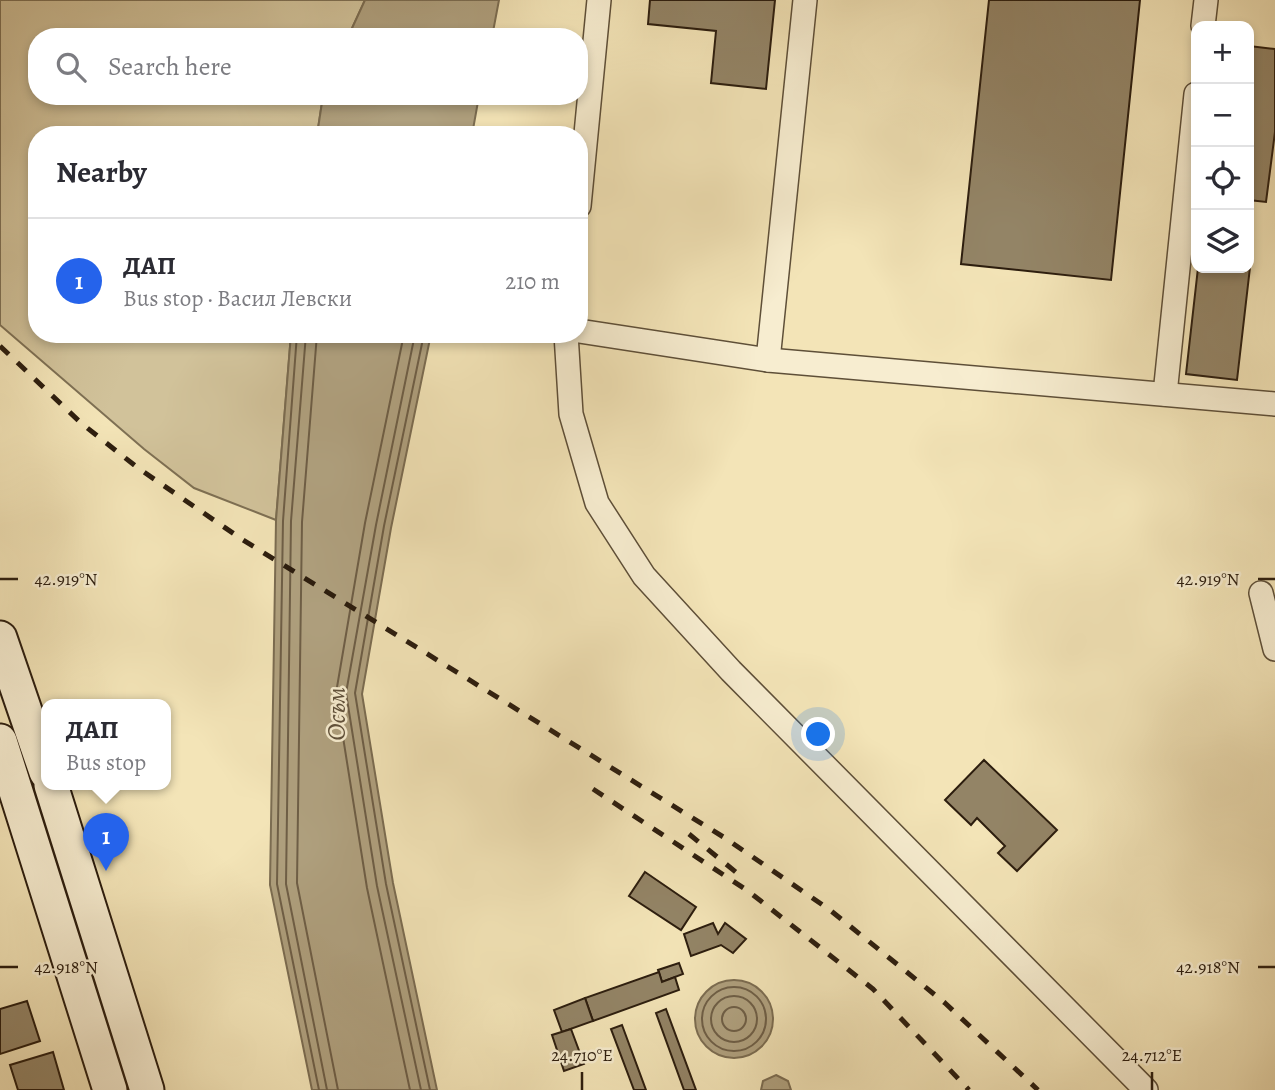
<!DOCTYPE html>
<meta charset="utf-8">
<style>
:root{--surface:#fff;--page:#f7f7f7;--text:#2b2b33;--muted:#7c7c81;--line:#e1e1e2;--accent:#2563eb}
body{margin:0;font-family:Alegreya,serif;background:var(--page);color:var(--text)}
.controls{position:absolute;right:21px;top:21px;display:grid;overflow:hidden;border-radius:14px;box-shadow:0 4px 10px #0003}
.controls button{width:63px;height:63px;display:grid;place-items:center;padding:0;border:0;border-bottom:2px solid var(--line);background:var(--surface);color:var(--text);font:35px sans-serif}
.you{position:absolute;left:819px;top:735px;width:24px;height:24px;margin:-18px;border:5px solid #fff;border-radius:50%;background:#1a73e8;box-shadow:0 0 0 10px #1a73e833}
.badge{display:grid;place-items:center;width:46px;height:46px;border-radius:50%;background:var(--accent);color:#fff;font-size:23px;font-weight:700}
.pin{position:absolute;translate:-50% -58px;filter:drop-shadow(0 2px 4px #0008)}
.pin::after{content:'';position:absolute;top:37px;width:24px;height:21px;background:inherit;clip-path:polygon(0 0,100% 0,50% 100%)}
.popup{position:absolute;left:41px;top:699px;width:130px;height:91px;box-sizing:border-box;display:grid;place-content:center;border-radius:14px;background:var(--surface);filter:drop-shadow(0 2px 5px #0005);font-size:23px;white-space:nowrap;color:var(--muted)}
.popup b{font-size:26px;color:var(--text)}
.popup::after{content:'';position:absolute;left:50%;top:100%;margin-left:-14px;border:14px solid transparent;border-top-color:var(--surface)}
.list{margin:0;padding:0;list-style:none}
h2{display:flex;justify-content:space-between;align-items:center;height:91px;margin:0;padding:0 28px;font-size:30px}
h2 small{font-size:23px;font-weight:400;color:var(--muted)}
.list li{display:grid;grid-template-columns:46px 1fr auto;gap:21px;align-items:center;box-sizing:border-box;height:126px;padding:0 28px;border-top:2px solid var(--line)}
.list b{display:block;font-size:26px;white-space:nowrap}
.list p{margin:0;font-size:23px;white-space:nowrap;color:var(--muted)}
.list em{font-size:23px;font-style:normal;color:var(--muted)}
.icon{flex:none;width:38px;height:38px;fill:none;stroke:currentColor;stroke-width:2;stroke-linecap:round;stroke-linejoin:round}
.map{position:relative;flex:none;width:1275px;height:1090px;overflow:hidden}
.search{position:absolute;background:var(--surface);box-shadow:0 4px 10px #0003;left:28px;top:28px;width:560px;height:77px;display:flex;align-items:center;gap:18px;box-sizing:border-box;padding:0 24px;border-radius:28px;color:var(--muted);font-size:26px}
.panel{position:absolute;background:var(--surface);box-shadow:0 4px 10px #0003;left:28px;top:126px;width:560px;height:217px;border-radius:28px}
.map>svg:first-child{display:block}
.green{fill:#d1c29a;stroke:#7e7054;stroke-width:2}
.water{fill:#afa07e;stroke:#7b6c51;stroke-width:2}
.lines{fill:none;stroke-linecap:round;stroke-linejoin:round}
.shore{stroke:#6e5e46;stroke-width:2}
.building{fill:#938466;stroke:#2c1d0e;stroke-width:2}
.street-casing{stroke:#5e4f38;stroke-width:26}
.secondary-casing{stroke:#2c1d0e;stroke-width:37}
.street{stroke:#f7edd0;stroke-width:23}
.secondary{stroke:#f7edd0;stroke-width:33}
.rail{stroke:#2c1d0e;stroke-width:5;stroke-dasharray:12 12;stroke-linecap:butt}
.ticks{fill:none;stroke:#2c1d0e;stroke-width:2.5}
.labels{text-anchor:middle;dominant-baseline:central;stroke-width:5;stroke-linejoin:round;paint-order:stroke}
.water-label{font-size:26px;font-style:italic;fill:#60513b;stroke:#f7edd0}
.ticks-label{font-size:18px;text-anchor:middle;fill:#2c1d0e;stroke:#f7edd0;stroke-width:5;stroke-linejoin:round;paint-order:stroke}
</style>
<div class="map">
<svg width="1275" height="1090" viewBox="0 0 1275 1090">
<rect width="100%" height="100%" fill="#f3e4b7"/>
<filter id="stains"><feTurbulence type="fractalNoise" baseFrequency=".00286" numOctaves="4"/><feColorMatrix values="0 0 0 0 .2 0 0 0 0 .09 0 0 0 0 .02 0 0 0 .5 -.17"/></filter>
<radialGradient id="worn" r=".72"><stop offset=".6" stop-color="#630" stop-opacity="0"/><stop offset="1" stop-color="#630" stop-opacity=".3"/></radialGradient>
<polygon class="green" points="0,0 365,0 348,37 37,37 37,96 323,96 317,135 37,135 37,334 291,334 276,520 194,488 144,449 0,325"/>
<g class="water">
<polygon points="365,0 499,0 492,37 348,37"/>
<polygon points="323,96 479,96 472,135 317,135"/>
<polygon points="291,334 431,334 391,528 362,694 393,883 437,1090 312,1090 270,885 276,520"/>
<circle cx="734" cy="1019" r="39"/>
<polygon points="776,1075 788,1081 791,1090 761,1090 763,1081"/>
</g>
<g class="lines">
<g class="shore">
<polyline points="297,334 283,521 277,884 319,1090"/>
<polyline points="306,334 291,521 286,884 327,1090"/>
<polyline points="317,334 302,522 297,883 338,1090"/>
<polyline points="404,334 365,523 336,693 367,888 410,1090"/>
<polyline points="415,334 376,525 346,693 377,886 421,1090"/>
<polyline points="424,334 384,526 355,693 386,884 430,1090"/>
<circle cx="734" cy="1019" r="32"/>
<circle cx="734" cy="1019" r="23"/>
<circle cx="734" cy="1019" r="12"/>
</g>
</g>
<g class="building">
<polygon points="650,0 775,0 766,89 711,83 716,31 648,24"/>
<polygon points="989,0 1140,0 1111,280 961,264"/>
<polygon points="1249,46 1275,49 1275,132 1266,202 1249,200"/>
<polygon points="1249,250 1252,250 1237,380 1186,374 1198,268 1249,268"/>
<polygon points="984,760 1057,830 1017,871 998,853 1005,846 977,818 971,825 945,800"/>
<polygon points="645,872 696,907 681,930 629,896"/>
<polygon points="713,923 718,934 725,923 746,939 733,953 721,945 691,956 684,934"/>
<polygon points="679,963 683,974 662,982 658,970"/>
<polygon points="659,972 662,982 675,977 679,990 593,1021 585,998"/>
<polygon points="585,998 593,1021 562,1032 554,1010"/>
<polygon points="27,1001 40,1041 0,1054 0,1009"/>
<polygon points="666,1009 696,1090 684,1090 656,1013"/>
<polygon points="622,1025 646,1090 634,1090 611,1029"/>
<polygon points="571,1029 584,1064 564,1071 552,1035"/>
<polygon points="53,1052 64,1090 18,1090 10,1065"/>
</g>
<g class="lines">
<g class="street-casing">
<g id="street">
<polyline points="1203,26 1206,0"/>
<polyline points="579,206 599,0"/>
<polyline points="579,331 768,360 1275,404"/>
<polyline points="566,334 571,414 597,503 644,576 731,671 1146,1090"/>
<polyline points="768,360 805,0"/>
<polyline points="1165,394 1196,94"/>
<polyline points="1261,593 1275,649"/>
</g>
</g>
<g class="secondary-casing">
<g id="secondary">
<polyline points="0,638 46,772"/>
<polyline points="0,741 110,1090"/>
<polyline points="51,785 147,1090"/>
</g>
</g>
<use href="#street" class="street"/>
<use href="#secondary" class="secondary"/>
<g class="rail">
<polyline points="0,346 81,423 138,468 243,540 725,838 830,910 945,1003 1038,1090"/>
<polyline points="593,789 748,891 873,989 969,1090"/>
<polyline points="689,834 737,873"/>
</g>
</g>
<path class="ticks" d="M0 579H18M1258 579H1275M0 967H18M1258 967H1275M582 1072V1090M1152 1072V1090"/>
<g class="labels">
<g class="water-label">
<text transform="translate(336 714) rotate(-90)">Осъм</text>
</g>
</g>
<g class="ticks-label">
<text x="66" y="585">42.919°N</text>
<text x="1208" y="585">42.919°N</text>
<text x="66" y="973">42.918°N</text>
<text x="1208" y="973">42.918°N</text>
<text x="582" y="1061">24.710°E</text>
<text x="1152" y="1061">24.712°E</text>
</g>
<rect width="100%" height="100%" filter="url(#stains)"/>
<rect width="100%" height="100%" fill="url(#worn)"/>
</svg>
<div class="controls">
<button>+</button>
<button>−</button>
<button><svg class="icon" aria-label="locate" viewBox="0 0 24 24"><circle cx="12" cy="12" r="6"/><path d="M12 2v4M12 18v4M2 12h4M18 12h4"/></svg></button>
<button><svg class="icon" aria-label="layers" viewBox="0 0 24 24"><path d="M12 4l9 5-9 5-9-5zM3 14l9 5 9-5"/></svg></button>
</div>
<div class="you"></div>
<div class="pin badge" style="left:106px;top:871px">1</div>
<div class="popup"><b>ДАП</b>Bus stop</div>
<div class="search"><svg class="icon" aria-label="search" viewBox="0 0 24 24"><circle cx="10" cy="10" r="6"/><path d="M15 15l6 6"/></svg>Search here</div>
<section class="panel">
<h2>Nearby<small></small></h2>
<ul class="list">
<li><span class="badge">1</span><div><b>ДАП</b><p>Bus stop · Васил Левски</p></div><em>210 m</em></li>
</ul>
</section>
</div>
